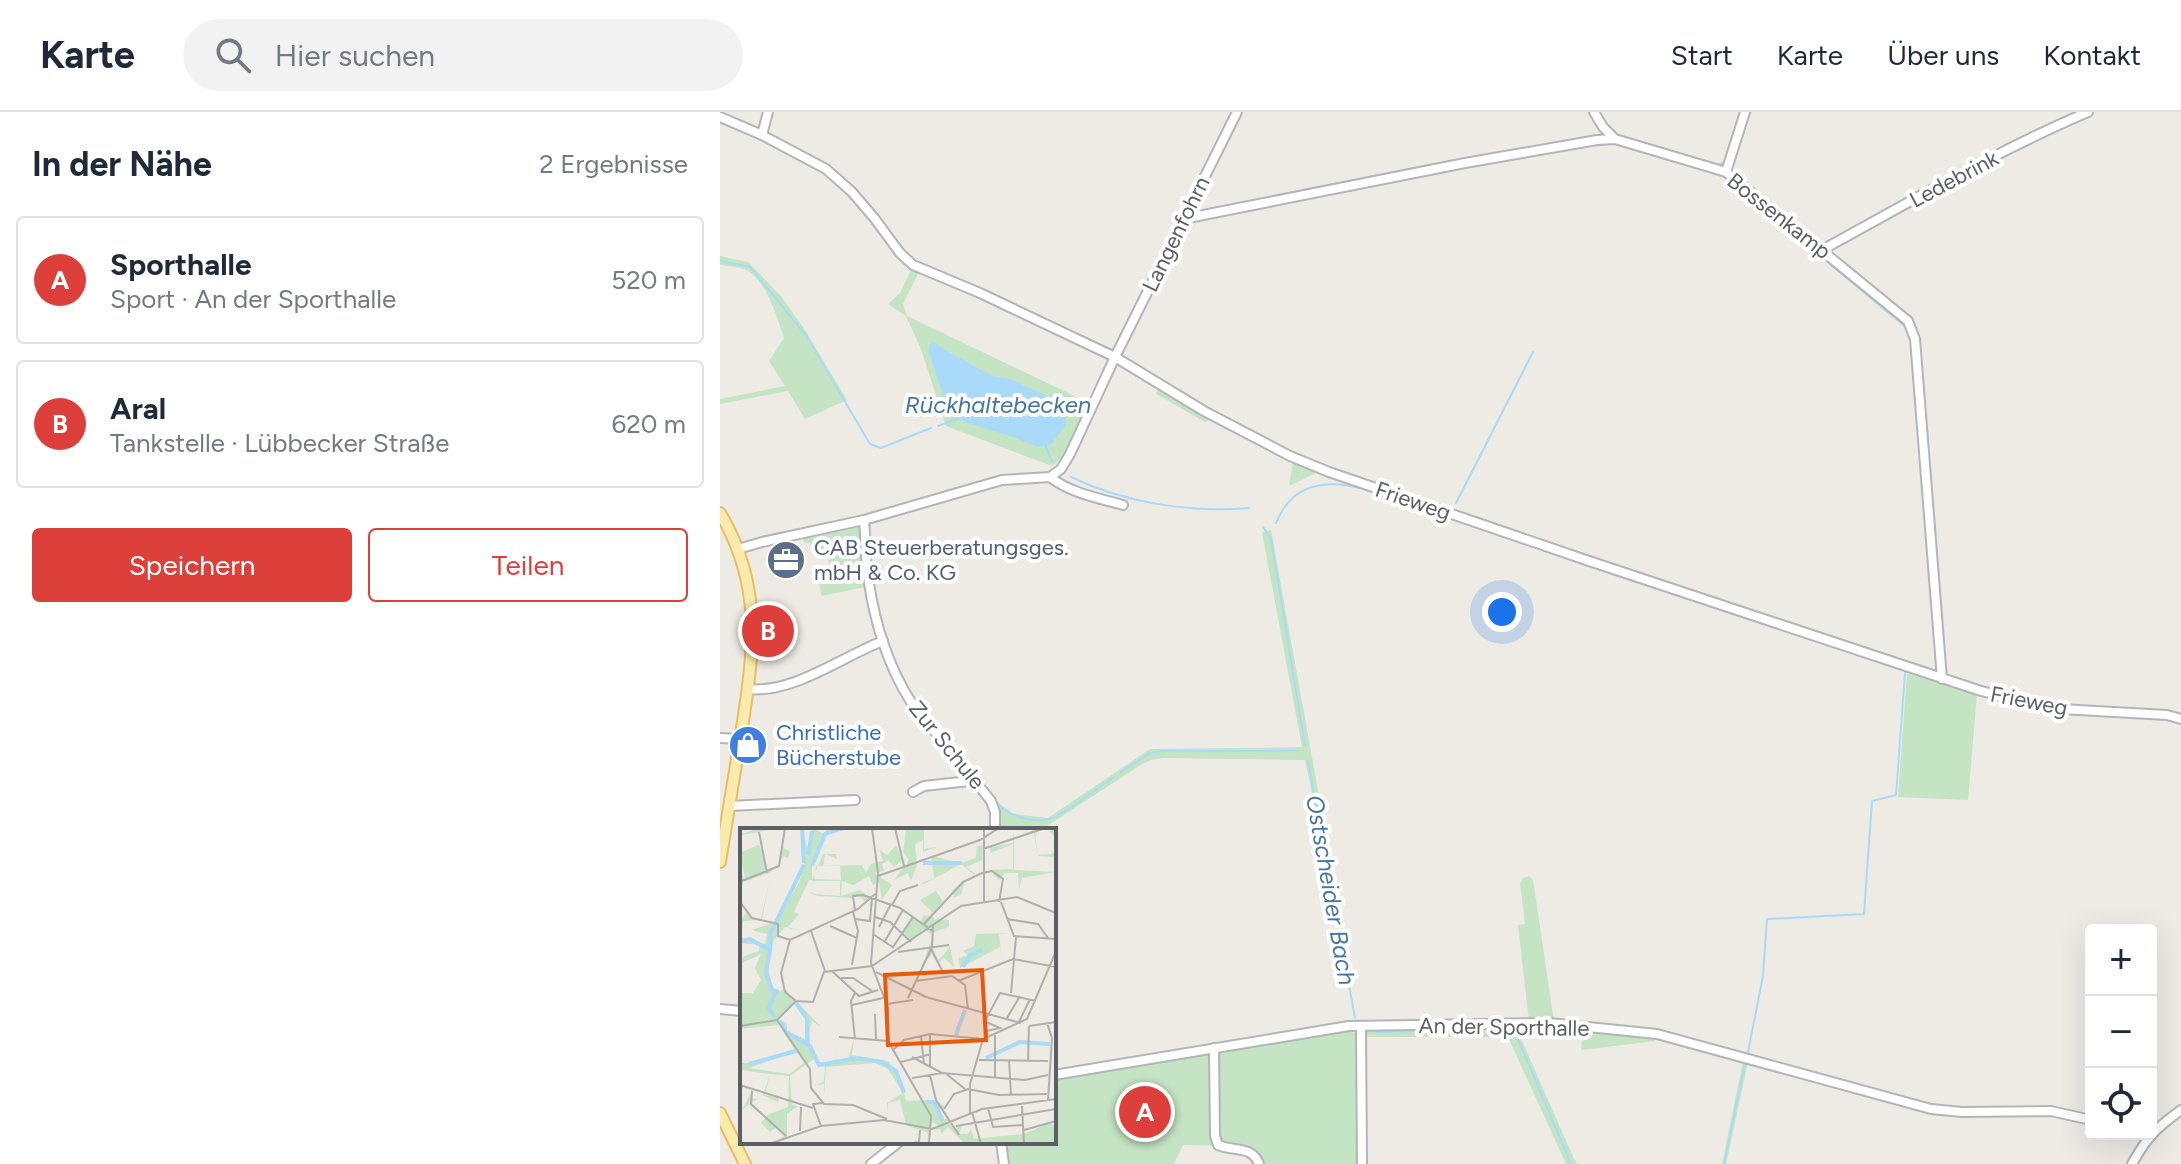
<!DOCTYPE html>
<html lang="de">
<meta charset="utf-8">
<style>
:root{--surface:#fff;--page:#f2f2f3;--text:#1f2937;--muted:#747a83;--line:#e0e1e3;--accent:#dd403b}
body{margin:0;font-family:Figtree,sans-serif;background:var(--page);color:var(--text)}
.controls{position:absolute;right:24px;bottom:24px;display:grid;overflow:hidden;border-radius:8px;box-shadow:0 8px 32px #0002}
.controls button{width:72px;height:72px;display:grid;place-items:center;padding:0;border:0;border-bottom:2px solid var(--line);background:var(--surface);color:var(--text);font:40px sans-serif}
.you{position:absolute;left:782px;top:500px;width:28px;height:28px;margin:-20px;border:6px solid #fff;border-radius:50%;background:#1a73e8;box-shadow:0 0 0 12px #1a73e833}
.badge{display:grid;place-items:center;width:52px;height:52px;border-radius:50%;background:var(--accent);color:#fff;font-size:26px;font-weight:700}
.pin{position:absolute;translate:-50% -50%;border:4px solid #fff;box-shadow:0 2px 8px #0006}
.list{margin:0;padding:0;list-style:none}
h2{display:flex;justify-content:space-between;align-items:center;height:104px;margin:0;padding:0 32px;font-size:34px}
h2 small{font-size:26px;font-weight:400;color:var(--muted)}
.list li{display:grid;grid-template-columns:52px 1fr auto;gap:24px;align-items:center;box-sizing:border-box;height:128px;margin:0 16px 16px;padding:0 16px;border:2px solid var(--line);border-radius:8px}
.list b{display:block;font-size:30px;white-space:nowrap}
.list p{margin:0;font-size:26px;white-space:nowrap;color:var(--muted)}
.list em{font-size:26px;font-style:normal;color:var(--muted)}
.actions{display:flex;gap:16px;padding:24px 32px}
.actions a{flex:1;padding:18px 0;border:2px solid var(--accent);border-radius:8px;text-align:center;font-size:28px;color:var(--accent)}
.actions .main{background:var(--accent);color:#fff}
.icon{flex:none;width:44px;height:44px;fill:none;stroke:currentColor;stroke-width:2;stroke-linecap:round;stroke-linejoin:round}
.map{position:relative;flex:none;width:1461px;height:1052px;overflow:hidden}
header{display:flex;align-items:center;gap:48px;box-sizing:border-box;height:112px;padding:0 40px;background:var(--surface);border-bottom:2px solid var(--line)}
header strong{font-size:38px}
nav{display:flex;gap:44px;margin-inline-start:auto;font-size:28px}
.search{width:560px;height:72px;background:var(--page);display:flex;align-items:center;gap:20px;box-sizing:border-box;padding:0 28px;border-radius:44px;color:var(--muted);font-size:30px}
main{display:flex}
aside{flex:1;background:var(--surface)}
.map>svg:first-child{display:block}
.green{fill:#c4e4c3}
.water{fill:#a9daf9}
.lines{fill:none;stroke-linecap:round;stroke-linejoin:round}
.stream{stroke:#a9daf9;stroke-width:2}
.minor-casing{stroke:#b2b5b9;stroke-width:12}
.major-casing{stroke:#e8bd64;stroke-width:14}
.minor{stroke:#fff;stroke-width:8}
.major{stroke:#f9eaae;stroke-width:10}
.labels{text-anchor:middle;dominant-baseline:central;stroke-width:8;stroke-linejoin:round;paint-order:stroke}
.street-label{font-size:22px;fill:#5c6064;stroke:#fff}
.service-label{font-size:22px;fill:#4e5e75;stroke:#fff;text-anchor:start}
.shop-label{font-size:22px;fill:#366cbe;stroke:#fff;text-anchor:start}
.water-label{font-size:24px;font-style:italic;fill:#4476a2;stroke:#fff}
.inset-river{fill:none;stroke:#a9daf9;stroke-width:4}
.inset-road{fill:none;stroke:#b0afad;stroke-width:2}
.view{fill:#e8590c;fill-opacity:0.15;stroke:#e8590c;stroke-width:4}
.inset-edge{fill:none;stroke:#5c6064;stroke-width:4}
</style>
<header>
<strong>Karte</strong>
<div class="search"><svg class="icon" aria-label="search" viewBox="0 0 24 24"><circle cx="10" cy="10" r="6"/><path d="M15 15l6 6"/></svg>Hier suchen</div>
<nav><a>Start</a><a>Karte</a><a>Über uns</a><a>Kontakt</a></nav>
</header>
<main>
<aside>
<h2>In der Nähe<small>2 Ergebnisse</small></h2>
<ul class="list">
<li><span class="badge">A</span><div><b>Sporthalle</b><p>Sport · An der Sporthalle</p></div><em>520 m</em></li>
<li><span class="badge">B</span><div><b>Aral</b><p>Tankstelle · Lübbecker Straße</p></div><em>620 m</em></li>
</ul>
<div class="actions"><a class="main">Speichern</a><a>Teilen</a></div>
</aside>
<div class="map">
<svg width="1461" height="1052" viewBox="0 0 1461 1052">
<rect width="100%" height="100%" fill="#eeebe5"/>
<g class="green">
<path d="M0 144 28 150 61 184 85 218 127 288 85 307 68 279 0 292V287L65 274 49 249 64 226C57 205 47 169 26 158 18 155 8 154 0 153Z"/>
<path d="M188 153 199 160 183 192 187 204 369 291C359 313 352 340 332 354L226 314 201 237 186 204 168 192 180 181 190 160Z"/>
<polygon points="440,274 491,307 485,310 436,282"/>
<polygon points="573,350 596,361 569,374"/>
<polygon points="136,415 141,418 145,475 102,484 97,463 111,460 107,441 93,443 90,431 84,431 83,425"/>
<polygon points="551,418 634,878 585,648 443,646 431,648 419,654 321,718 278,718 276,689 294,702 328,706 430,637 582,635 542,420"/>
<polygon points="1187,561 1257,582 1248,688 1178,685"/>
<polygon points="809,764 813,768 834,909 809,909 798,813 805,812 800,771 803,766"/>
<polygon points="796,915 854,1047 858,1052 846,1052 788,925 644,925 646,917"/>
<polygon points="863,917 935,925 935,929 861,938"/>
<polygon points="629,918 638,923 640,1052 541,1052 540,1048 504,1034 463,1033 454,1052 286,1052 283,1030 334,1030 334,968 419,952"/>
<polygon points="1023,949 1028,950 1006,1052 1002,1052"/>
</g>
<polygon class="water" points="214,230 227,239 272,264 290,267 337,289 346,300 346,313 331,332 318,335 296,326 245,310 228,298 208,238 210,232"/>
<g class="lines">
<g class="stream">
<polyline points="999,53 1007,47"/>
<polyline points="1075,123 1088,133"/>
<polyline points="1105,148 1187,216"/>
<polyline points="0,149 30,155 85,222 150,332 161,336 211,316"/>
<polyline points="1191,229 1214,519"/>
<polyline points="218,314 239,306"/>
<polyline points="325,333 332,349"/>
<path d="M351 365C405 391 470 401 529 396"/>
<polyline points="736,391 813,240"/>
<path d="M556 411C583 344 655 381 704 397"/>
<polyline points="543,415 551,426 585,634"/>
<polyline points="1215,527 1217,556"/>
<polyline points="588,649 635,906"/>
<polyline points="401,660 430,641 441,639 579,639"/>
<path d="M277 692C290 704 312 711 330 707 344 703 379 675 394 665"/>
<polyline points="656,920 791,917 795,920 851,1052"/>
<polyline points="1027,945 1043,864 1047,807 1144,802 1152,689 1176,683 1185,561"/>
<polyline points="1004,1052 1025,952"/>
</g>
<g class="minor-casing">
<g id="minor">
<polyline points="874,0 883,15 895,27"/>
<polyline points="0,5 42,23 106,57 132,80 155,107 180,141 193,153 260,181 395,245 484,299 570,344 609,360 869,449 1258,578 1323,596 1447,603 1461,607"/>
<polyline points="42,23 48,0"/>
<polyline points="1006,60 1025,0"/>
<polyline points="463,107 745,51 877,28 895,27 1006,60 1188,209 1195,227 1222,567"/>
<path d="M1102 138C1190 90 1276 39 1368 0"/>
<polyline points="330,365 341,357 350,342 395,245 517,0"/>
<path d="M144 408C146 429 145 451 149 471 155 512 169 556 191 590L271 689 275 700V718"/>
<path d="M18 437 42 430 144 408 282 368 330 365C350 381 378 386 403 393"/>
<path d="M28 577C73 582 121 545 163 529"/>
<polyline points="0,626 20,627"/>
<polyline points="193,680 204,674 249,669 253,666"/>
<polyline points="10,694 135,688"/>
<polyline points="0,897 22,899"/>
<polyline points="641,915 642,1052"/>
<path d="M494 936 495 1024 498 1033C514 1040 532 1033 539 1052"/>
<polyline points="334,963 629,914 829,911 937,922 1211,997 1242,1000 1331,999 1371,1008"/>
<polyline points="281,1030 284,1052"/>
<polyline points="151,1052 179,1030"/>
<path d="M1412 1052C1427 1025 1436 1016 1461 998"/>
</g>
</g>
<g class="major-casing">
<g id="major">
<path d="M0 401C43 473 34 538 22 616 15 661 7 705 0 750"/>
<polyline points="0,1001 25,1052"/>
</g>
</g>
<use href="#minor" class="minor"/>
<use href="#major" class="major"/>
</g>
<defs>
<g id="office-disc" transform="scale(2)"><circle r="9.5" fill="#5c6f8a" stroke="#fff"/><path d="M-6-3h4V-5.5h4V-3h4V5H-6ZM-1-4.5V-3h2v-1.5ZM-6 0V1H6V0Z" fill="#fff"/></g>
<g id="shop-disc" transform="scale(2)"><circle r="9.5" fill="#3f7fe0" stroke="#fff"/><path d="M-5-2.5h2.3a2.7 3.5 0 0 1 5.4 0H5L5.5 6h-11ZM-1.5-2.5h3a1.5 2.3 0 0 0-3 0Z" fill="#fff"/></g>
</defs>
<g fill-rule="evenodd">
<use href="#office-disc" x="66" y="448"/>
<use href="#shop-disc" x="28" y="633"/>
</g>
<g class="labels">
<g class="street-label">
<text transform="translate(1234 67) rotate(-28)">Ledebrink</text>
<text transform="translate(1059 104) rotate(38)">Bossenkamp</text>
<text transform="translate(456 122) rotate(-64)">Langenfohrn</text>
<text transform="translate(693 389) rotate(19)">Frieweg</text>
<text transform="translate(1309 589) rotate(11)">Frieweg</text>
<text transform="translate(227 633) rotate(51)">Zur Schule</text>
<text transform="translate(784 915) rotate(1)">An der Sporthalle</text>
</g>
<g class="service-label">
<text x="94" y="435">CAB Steuerberatungsges.<tspan x="94" dy="25">mbH &amp; Co. KG</tspan></text>
</g>
<g class="shop-label">
<text x="56" y="620">Christliche<tspan x="56" dy="25">Bücherstube</tspan></text>
</g>
<g class="water-label">
<text x="278" y="292">Rückhaltebecken</text>
<text transform="translate(611 778) rotate(80)">Ostscheider Bach</text>
</g>
</g>
<g transform="translate(20 716)">
<rect width="316" height="316" fill="#eeebe5"/>
<path d="M18 0H37L19 4 27 44 40 35 43 19 50 24 48 30 43 28 39 38 31 43 22 92 3 93 1 109 25 116 27 106 12 102 33 94 27 92 36 94 60 53 66 28 62 0 69 27 72 0 85 6 87 0H115L85 6 72 39V52L83 26H96L97 31 85 26 83 38 122 37 126 45 131 36 143 33 139 21 147 27 156 17 162 32 154 39 148 32 142 36 144 43 134 45 152 57 142 72 139 54 133 57 129 48 113 57 102 53 101 68 120 62 129 69 125 74 119 67 112 70 78 68 69 89 78 68 68 64 74 65V53L69 52 54 84 59 86 48 99 65 104 45 99 34 112 27 134 32 159 40 164 44 160 81 199 72 193 67 210 79 234 95 236 98 209 95 235 107 234 114 211 112 227 150 234 146 237 155 241V247L162 256 166 273 196 272 205 279 198 283 203 292 210 289 206 294 216 301 217 298 222 297 219 306H228L231 301 234 311 283 306 310 295 316 299V316H225L208 299 201 306 200 301 193 302 200 298 192 294 187 316 188 305 166 297 160 272 148 275V289L147 275 163 265 148 241 135 235 86 239 84 268V256L72 258 84 254 85 240 74 231 50 248 52 277 58 278 47 286V309L33 315 45 308 37 299 30 304 21 295 29 286 48 279 49 248 30 246 25 267 39 269 38 274 13 263 11 270 18 271 11 275 18 285 10 276 2 282 12 263 3 259 0 269V257L23 267 30 246 0 242V235H20L55 222 39 197 0 201V165H13L21 152 15 140 21 126 0 136 4 128 19 123 20 117 0 115V110L2 91 8 83 2 71 12 89 21 91 31 44 3 54 0 74V45L5 51 0 25 18 17 22 22 19 4 0 7ZM100 38 101 52 74 51 76 38ZM74 53H100V68L74 66ZM55 174 65 191V211L47 203V195L38 191ZM56 223 64 235 49 246 9 240ZM156 0H184V21L197 19 183 24V12L175 16 177 37 171 53 168 45 154 52 169 32 163 24 166 2ZM274 0V10L298 0H307L309 3 316 1V10L306 0 295 5 298 27 312 26 311 22 316 12 311 22 316 29 298 28 294 5 274 11V42L316 44 282 50 279 62 278 45H265L259 52 249 42 273 41V16L250 25V19L273 15ZM243 17 242 32 226 39 235 46 225 53 221 67 214 69 212 63 223 53 234 47 221 36 186 55 178 57 194 50 191 28 222 35 236 30 237 18ZM196 63 207 80 203 75V81L201 78 192 87 195 92 203 86 198 91 209 92V99L194 104 193 120 198 133 210 118 214 139 204 130 198 135 192 126 182 138 193 107 183 101 171 114 163 103 173 89 181 94 184 87 190 88 192 84 180 72ZM270 105 259 106 262 135 260 119 220 140 218 130 228 127 223 123 234 118 236 106Z" fill="#c4e4c3" fill-rule="evenodd"/>
<path class="inset-river" d="M62 0 64 35M68 27 72 3M183 35H222M72 38 85 6 102 0M0 113 10 111 30 122 26 145 32 162 39 164M30 122 31 104 64 37M223 139 230 127 242 122M56 175 67 191 68 219M35 189 29 180 36 164M40 193 46 204 70 218 79 237 117 230 143 234 156 243 164 265M216 207 225 182M246 230 280 214 310 216M9 236 56 223M187 274H194L203 293"/>
<path class="inset-road" d="M132 0 138 45 131 135 148 180V213L191 288 189 316M155 0 164 38M244 0V73M19 4 27 45M243 21 305 0M138 48 240 12 259 0M2 53 39 38 45 0M0 74 12 90 38 96V108L50 112 118 81 135 66M261 74 274 108 316 111M152 77 160 63 178 57M115 83 113 68 123 67 160 80 194 104M135 89 150 94 171 114M115 91 130 93 132 70M267 91 298 96 308 110M183 97 223 54 242 45 252 43 263 51 259 74M90 98 117 110M139 99 151 76M71 103 85 143M133 106 154 120M50 112 41 145 45 164 56 173 73 174 84 144 132 138 221 78 277 69 316 85M145 113 163 82M153 119 173 89M191 121 204 146M158 124 209 117M112 137 118 103 113 84M92 143 119 168 138 162M136 144 186 169 281 195M101 150H113L132 163M176 153 212 148 225 157 228 181M218 153 273 131 316 139M271 165 276 109M168 170 192 119 193 96M147 176 173 172M112 177 143 170M135 186 136 212M267 190 280 168M37 192 70 241 71 260 84 276 113 277 147 291M246 194 260 200 247 203M279 194 290 171M307 195 312 210 308 272M0 198 37 192 56 173M289 198 316 194M247 207 246 191 260 165 296 173M255 207V249M181 208 184 236M99 209 148 213M115 211 111 173 115 165M152 223 164 212 190 206 243 211M172 229 202 245M239 232 308 233M269 232 271 267M288 233 289 198M161 234 191 226M190 238V206M205 245 225 261M190 247 196 272 219 307M172 250 202 245 285 252 308 247M0 257 73 280M12 263 11 276 46 308M282 278 284 316M248 280 253 299 283 297M204 281 214 266 228 261 259 267 307 266M232 284 241 316M230 285V256L243 211 287 191 316 123M81 298 73 276 82 275M216 298 316 281M284 302 316 293M60 303 61 279M29 316 81 298 144 292 192 301 242 281 316 271M167 316 179 314 180 302"/>
<path class="view" d="M242 142 246 212 148 217 145 147Z"/>
<rect width="316" height="316" class="inset-edge"/>
</g>
</svg>
<div class="controls">
<button>+</button>
<button>−</button>
<button><svg class="icon" aria-label="locate" viewBox="0 0 24 24"><circle cx="12" cy="12" r="6"/><path d="M12 2v4M12 18v4M2 12h4M18 12h4"/></svg></button>
</div>
<div class="you"></div>
<div class="pin badge" style="left:425px;top:1000px">A</div>
<div class="pin badge" style="left:48px;top:519px">B</div>
</div>
</main>
